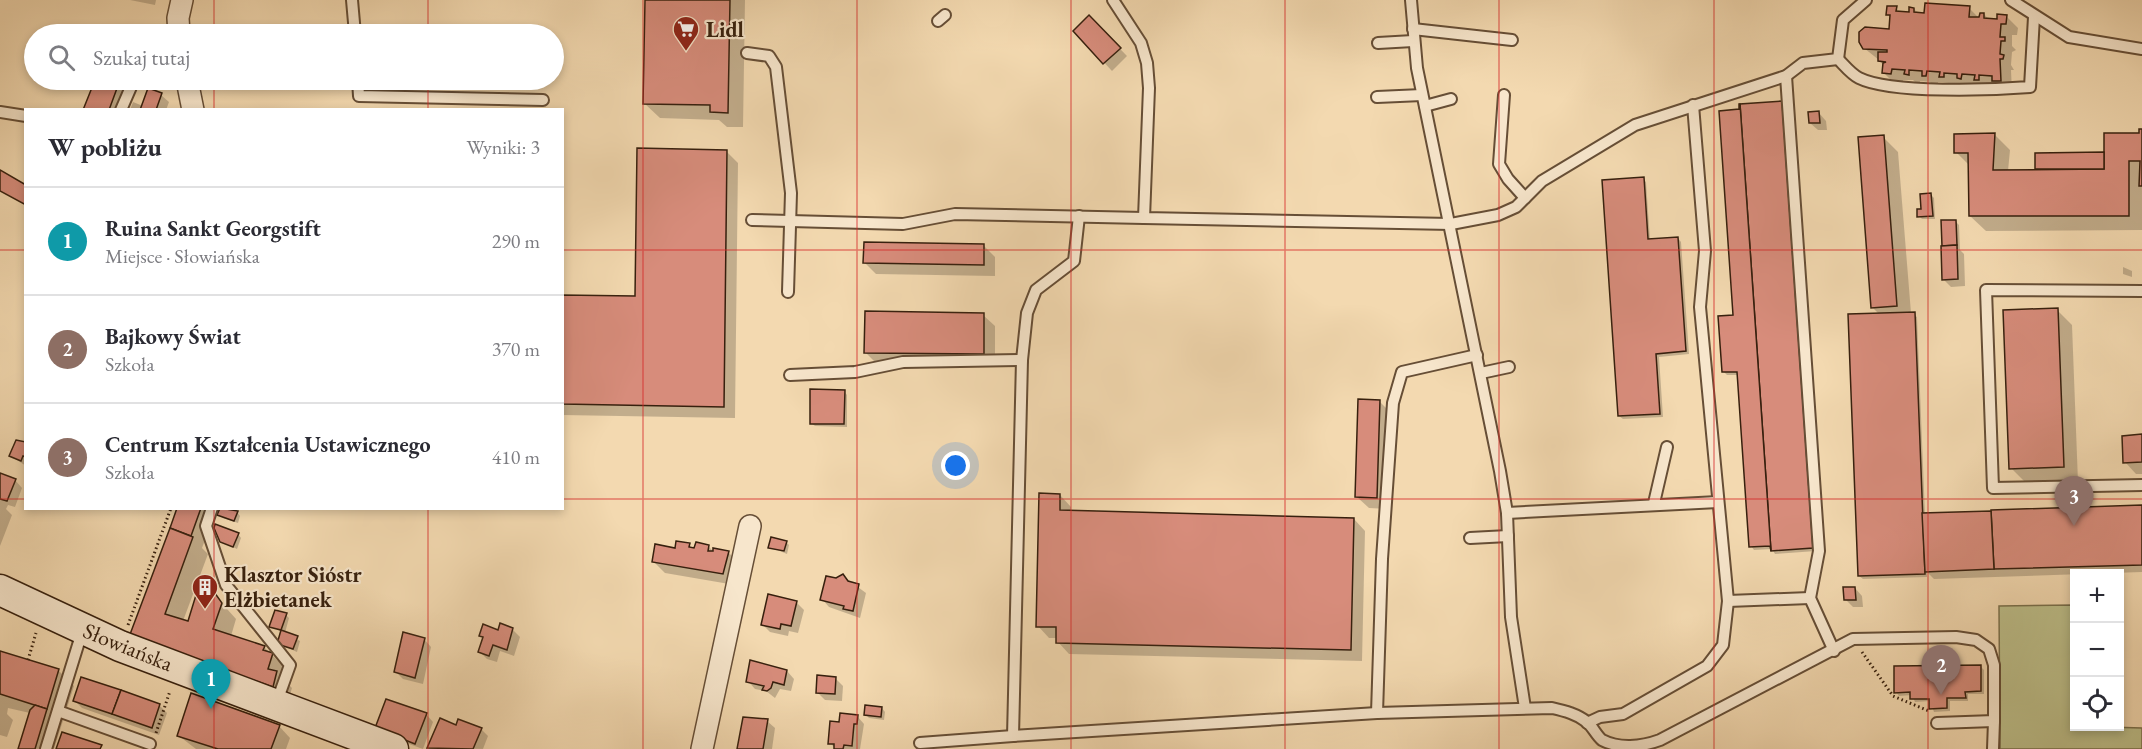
<!DOCTYPE html>
<html lang="pl">
<meta charset="utf-8">
<style>
:root{--surface:#fff;--page:#f2f2f3;--text:#2b2b33;--muted:#7c7c81;--line:#e1e1e2;--accent:#8f2418}
body{margin:0;font-family:"EB Garamond",serif;background:var(--page);color:var(--text)}
.controls{position:absolute;right:18px;bottom:18px;display:grid;overflow:hidden;border-radius:0px;box-shadow:0 3px 9px #0003}
.controls button{width:54px;height:54px;display:grid;place-items:center;padding:0;border:0;border-bottom:2px solid var(--line);background:var(--surface);color:var(--text);font:30px sans-serif}
.you{position:absolute;left:956px;top:466px;width:21px;height:21px;margin:-15px;border:4px solid #fff;border-radius:50%;background:#1a73e8;box-shadow:0 0 0 9px #1a73e833}
.badge{display:grid;place-items:center;width:39px;height:39px;border-radius:50%;background:var(--accent);color:#fff;font-size:20px;font-weight:700}
.pin{position:absolute;translate:-50% -50px;filter:drop-shadow(0 2px 3px #0008)}
.pin::after{content:'';position:absolute;top:32px;width:21px;height:18px;background:inherit;clip-path:polygon(0 0,100% 0,50% 100%)}
.list{margin:0;padding:0;list-style:none}
h2{display:flex;justify-content:space-between;align-items:center;height:78px;margin:0;padding:0 24px;font-size:26px}
h2 small{font-size:20px;font-weight:400;color:var(--muted)}
.list li{display:grid;grid-template-columns:39px 1fr auto;gap:18px;align-items:center;box-sizing:border-box;height:108px;padding:0 24px;border-top:2px solid var(--line)}
.list b{display:block;font-size:22px;white-space:nowrap}
.list p{margin:0;font-size:20px;white-space:nowrap;color:var(--muted)}
.list em{font-size:20px;font-style:normal;color:var(--muted)}
.icon{flex:none;width:33px;height:33px;fill:none;stroke:currentColor;stroke-width:2;stroke-linecap:round;stroke-linejoin:round}
.map{position:relative;flex:none;width:2142px;height:749px;overflow:hidden}
.search{position:absolute;background:var(--surface);box-shadow:0 3px 9px #0003;left:24px;top:24px;width:540px;height:66px;display:flex;align-items:center;gap:15px;box-sizing:border-box;padding:0 21px;border-radius:33px;color:var(--muted);font-size:22px}
.panel{position:absolute;background:var(--surface);box-shadow:0 3px 9px #0003;left:24px;top:108px;width:540px;height:402px;border-radius:0px}
.map>svg:first-child{display:block}
.green{fill:#bdbf8a;stroke:#7a704c;stroke-width:1.5}
.shadow{fill:#0003}
.building{fill:#d78c7b;stroke:#37200e;stroke-width:1.5}
.lines{fill:none;stroke-linecap:round;stroke-linejoin:round}
.lane-casing{stroke:#664e36;stroke-width:14}
.street-casing{stroke:#664e36;stroke-width:24}
.secondary-casing{stroke:#37200e;stroke-width:33}
.path{stroke:#37200e;stroke-width:3;stroke-dasharray:1.5 3;stroke-linecap:butt}
.lane{stroke:#f7e6cc;stroke-width:10}
.street{stroke:#f7e6cc;stroke-width:21}
.secondary{stroke:#f7e6cc;stroke-width:30}
.grid{fill:none;stroke:#d62828;stroke-width:1.5;stroke-opacity:0.55}
.labels{text-anchor:middle;dominant-baseline:central;stroke-width:4.5;stroke-linejoin:round;paint-order:stroke}
.poi-label{font-size:22px;font-weight:bold;fill:#37200e;stroke:#f7e6cc;text-anchor:start}
.street-label{font-size:22px;fill:#37200e;stroke:#f7e6cc}
</style>
<div class="map">
<svg width="2142" height="749" viewBox="0 0 2142 749">
<rect width="100%" height="100%" fill="#f3d9b0"/>
<filter id="stains"><feTurbulence type="fractalNoise" baseFrequency=".00333" numOctaves="4"/><feColorMatrix values="0 0 0 0 .2 0 0 0 0 .09 0 0 0 0 .02 0 0 0 .5 -.17"/></filter>
<radialGradient id="worn" r=".72"><stop offset=".6" stop-color="#630" stop-opacity="0"/><stop offset="1" stop-color="#630" stop-opacity=".3"/></radialGradient>
<polygon class="green" points="2074,605 2074,726 2142,728 2142,749 2000,749 1999,606"/>
<g class="shadow">
<polygon points="130,0 156,0 155,5"/>
<polygon points="646,0 745,0 743,127 727,127 719,120 660,118 644,103"/>
<polygon points="1896,8 1901,13 1910,14 1914,9 1919,14 1969,8 1980,19 1984,14 1989,20 1998,20 2006,16 2018,28 2017,35 2012,35 2012,46 2016,50 2012,52 2011,65 2014,70 2011,70 2012,92 1970,89 1965,84 1955,83 1955,88 1948,83 1938,82 1938,87 1935,87 1930,82 1920,81 1920,85 1918,85 1913,80 1903,80 1903,84 1895,84 1883,72 1884,66 1879,60 1864,48 1890,30 1891,18 1888,14"/>
<polygon points="1089,17 1127,56 1112,71 1075,31"/>
<polygon points="97,80 129,80 119,110 85,110"/>
<polygon points="161,95 169,102 166,110 130,110 133,102 143,106"/>
<polygon points="1781,103 1785,106 1816,551 1775,554 1772,549 1754,550 1751,546 1739,375 1727,375 1724,372"/>
<polygon points="1819,113 1826,121 1827,130 1818,130 1810,123"/>
<polygon points="2142,130 2142,230 1986,231 1970,216 1970,166 1956,152 1995,135 2010,150 2008,171 2036,171 2036,154 2104,154 2140,134"/>
<polygon points="1883,137 1898,152 1911,313 1917,317 1925,515 2142,507 2142,572 1934,579 1927,572 1927,577 1863,579 1859,576 1879,314 1873,308"/>
<polygon points="727,152 738,163 735,418 562,415 562,296 637,298"/>
<polygon points="1643,179 1646,182 1650,240 1678,238 1681,242 1689,354 1659,357 1663,417 1623,419 1619,416"/>
<polygon points="1931,195 1934,198 1935,219 1922,219 1919,216"/>
<polygon points="1955,221 1959,225 1960,250 1964,254 1965,286 1951,287 1943,279"/>
<polygon points="984,246 995,257 995,276 876,274 865,263"/>
<polygon points="2123,267 2132,271 2132,277 2123,274"/>
<polygon points="2057,310 2072,325 2078,482 2026,483 2011,468"/>
<polygon points="983,315 995,326 995,365 877,364 865,352"/>
<polygon points="844,391 847,395 847,427 815,426 811,423"/>
<polygon points="1379,401 1391,413 1388,509 1369,508 1357,497"/>
<polygon points="2142,436 2142,474 2136,474 2125,462"/>
<polygon points="26,445 26,466 11,456"/>
<polygon points="0,474 15,480 22,488 15,507 8,505 6,509 12,515 0,546"/>
<polygon points="1060,495 1071,507 1071,512 1354,519 1365,531 1362,661 1069,654 1058,642 1058,638 1049,638 1038,626"/>
<polygon points="179,508 217,508 202,548 208,554 183,621 188,623 211,591 236,619 231,636 264,647 287,670 284,680 292,688 288,701 146,652 175,532 172,528"/>
<polygon points="221,508 237,512 240,516 238,523 223,518 219,514"/>
<polygon points="238,534 241,538 237,549 221,541"/>
<polygon points="786,542 789,545 787,554 770,547"/>
<polygon points="689,545 695,551 708,546 714,552 728,552 740,564 735,585 665,573 653,561"/>
<polygon points="843,576 866,593 860,618 829,607 822,599 836,580"/>
<polygon points="1855,588 1862,596 1863,607 1853,607 1845,599"/>
<polygon points="796,602 804,610 798,633 789,631 788,636 770,632 762,624"/>
<polygon points="286,615 289,618 285,633 300,641 297,652 279,644 282,632 271,626"/>
<polygon points="512,629 520,637 514,656 500,651 497,662 487,659 479,651 484,639 481,636"/>
<polygon points="424,639 431,647 423,684 403,679 395,671"/>
<polygon points="0,653 58,670 74,686 54,749 19,749 30,713 8,708 7,714 13,720 7,737 0,735"/>
<polygon points="1980,666 1984,670 1984,694 1968,694 1968,701 1950,701 1950,711 1934,712 1930,701 1915,702 1912,695 1899,696 1896,692"/>
<polygon points="787,671 794,679 791,691 780,689 775,698 766,691 755,689 748,681"/>
<polygon points="835,678 843,686 842,701 825,700 817,692"/>
<polygon points="75,701 159,705 167,713 159,735 82,708"/>
<polygon points="882,708 885,712 884,720 869,718 866,715"/>
<polygon points="426,714 433,722 423,749 384,735"/>
<polygon points="857,716 864,724 860,749 836,749 830,743 841,723"/>
<polygon points="767,721 775,728 772,749 739,749"/>
<polygon points="279,726 290,738 286,749 196,749 179,736"/>
<polygon points="456,727 481,729 488,736 483,749 429,748"/>
</g>
<g class="building">
<polygon points="645,0 730,0 728,113 710,112 710,105 643,104"/>
<polygon points="1925,3 1970,6 1969,17 1979,17 1980,13 1984,13 1984,18 1997,19 1997,14 2007,15 2006,24 2001,24 2000,37 2005,37 2005,41 2001,41 2000,54 2004,55 2003,59 2000,59 2001,81 1992,81 1992,76 1979,75 1979,80 1974,80 1975,75 1962,74 1961,79 1957,78 1957,74 1944,73 1944,77 1939,77 1940,72 1927,71 1926,76 1922,76 1922,71 1909,70 1909,75 1904,74 1905,70 1892,69 1891,74 1882,73 1883,63 1886,62 1878,61 1878,52 1887,52 1887,50 1863,49 1859,42 1859,32 1865,27 1889,29 1890,15 1886,15 1887,6 1897,6 1896,11 1909,12 1909,7 1914,8 1914,12 1924,13"/>
<polygon points="1089,15 1121,48 1103,64 1073,31"/>
<polygon points="95,80 120,80 109,110 83,110"/>
<polygon points="148,88 162,93 156,110 140,110"/>
<polygon points="1782,101 1813,548 1771,551 1740,104"/>
<polygon points="1739,104 1740,104 1771,551 1770,546 1749,547 1737,372 1722,372 1718,316 1733,315 1719,111 1739,109"/>
<polygon points="1819,111 1820,123 1809,123 1808,112"/>
<polygon points="2139,129 2142,129 2142,186 2139,186 2140,161 2129,161 2129,216 1969,216 1968,153 1954,153 1954,134 1995,133 1993,170 2104,169 2104,133 2139,133"/>
<polygon points="1884,135 1897,306 1871,308 1858,137"/>
<polygon points="637,148 727,150 724,407 562,404 562,295 635,296"/>
<polygon points="2104,152 2104,169 2035,169 2035,153"/>
<polygon points="0,170 26,185 26,205 0,191"/>
<polygon points="1644,177 1648,239 1678,237 1686,351 1656,354 1660,414 1618,416 1602,180"/>
<polygon points="1931,193 1933,216 1917,217 1917,209 1921,209 1920,194"/>
<polygon points="1941,220 1956,220 1957,245 1942,246"/>
<polygon points="864,242 984,244 984,265 863,263"/>
<polygon points="1957,245 1958,279 1942,280 1941,246"/>
<polygon points="2058,308 2064,467 2009,469 2003,310"/>
<polygon points="865,311 984,313 984,354 864,353"/>
<polygon points="1915,312 1925,574 1858,576 1848,314"/>
<polygon points="810,389 845,390 844,424 810,424"/>
<polygon points="1358,399 1380,400 1377,498 1355,497"/>
<polygon points="2142,434 2142,462 2123,463 2122,436"/>
<polygon points="16,440 26,442 26,457 23,456 21,461 9,456"/>
<polygon points="0,473 16,479 7,501 0,499"/>
<polygon points="1039,493 1060,494 1060,510 1354,518 1351,650 1056,643 1056,627 1036,627"/>
<polygon points="2142,505 2142,565 1994,569 1991,510"/>
<polygon points="177,508 201,508 191,536 170,528"/>
<polygon points="220,508 238,511 234,521 217,515"/>
<polygon points="1991,511 1994,569 1925,572 1922,513"/>
<polygon points="215,524 239,533 233,547 220,542 214,528"/>
<polygon points="170,528 193,537 165,614 188,621 196,595 212,589 222,603 213,629 265,646 263,650 273,653 268,669 277,671 273,687 129,637"/>
<polygon points="771,537 787,541 784,551 768,548"/>
<polygon points="676,541 690,543 689,547 694,548 696,542 709,545 708,551 713,551 713,548 729,551 723,574 652,562 655,544 675,548"/>
<polygon points="843,574 848,581 859,584 853,611 843,609 844,606 820,600 826,576 836,578"/>
<polygon points="1843,587 1855,587 1856,600 1844,600"/>
<polygon points="768,594 797,601 791,626 781,624 780,629 761,625"/>
<polygon points="275,610 287,613 281,630 269,627"/>
<polygon points="500,623 513,628 507,650 493,645 489,656 478,652 483,637 479,636 483,624 498,630"/>
<polygon points="281,630 298,636 293,649 277,644"/>
<polygon points="403,632 425,638 415,678 394,672"/>
<polygon points="0,651 59,669 47,709 0,694"/>
<polygon points="750,660 787,670 784,685 773,682 771,688 767,691 762,690 764,686 746,682"/>
<polygon points="1981,665 1981,691 1965,692 1966,698 1947,698 1947,708 1929,709 1929,699 1910,699 1910,692 1894,693 1894,666"/>
<polygon points="817,675 836,677 835,694 816,693"/>
<polygon points="81,677 121,690 112,714 73,701"/>
<polygon points="121,690 160,704 152,728 112,714"/>
<polygon points="191,693 280,725 271,749 218,749 177,736"/>
<polygon points="386,699 427,713 415,744 375,728"/>
<polygon points="35,705 47,709 35,749 18,749 30,710"/>
<polygon points="865,705 882,707 881,717 864,715"/>
<polygon points="840,713 858,715 857,724 854,724 852,746 844,745 843,749 834,749 834,744 828,744 830,721 839,722"/>
<polygon points="743,717 768,719 763,749 737,749"/>
<polygon points="440,718 456,725 458,719 482,728 473,749 427,748"/>
<polygon points="62,732 102,745 100,749 56,749"/>
</g>
<g class="lines">
<g class="lane-casing">
<g id="lane">
<polyline points="352,0 355,34"/>
<polyline points="1113,0 1141,43 1147,63 1149,88 1144,218 1451,224 1498,215 1516,207 1542,181 1635,125 1786,76 1803,63 1838,59 1843,20 1866,0"/>
<polyline points="1411,0 1417,68 1500,471 1507,513 1511,617 1525,708"/>
<polyline points="2011,0 2069,37 2142,49"/>
<polyline points="938,21 945,15"/>
<polyline points="1413,29 1512,40"/>
<polyline points="1378,43 1413,41"/>
<polyline points="747,53 769,56 776,67 791,193 788,292"/>
<path d="M1838 59C1844 65 1851 74 1859 78 1891 94 1992 90 2030 87L2034 17"/>
<polyline points="1786,76 1819,551 1810,598 1834,651"/>
<polyline points="358,80 359,96 543,100"/>
<polyline points="1504,95 1499,164 1508,179 1525,198"/>
<polyline points="1377,97 1422,95"/>
<polyline points="1693,105 1705,251 1700,307 1728,601 1810,598"/>
<polyline points="1425,106 1451,99"/>
<polyline points="121,110 134,80"/>
<polyline points="0,112 26,116"/>
<path d="M1079 216 1074 261 1036 290 1027 313 1022 360 1013 736 1377 713 1552 708C1565 711 1577 714 1587 722 1593 727 1596 735 1602 740 1619 749 1641 747 1660 740L1853 639 1956 637 1976 640 1989 649 1994 665V721L1937 723"/>
<polyline points="752,220 903,224 955,214 1144,218"/>
<polyline points="2142,291 1986,290 1993,488 2142,485"/>
<polyline points="1481,373 1509,367"/>
<polyline points="790,375 855,372 903,362 1022,360"/>
<polyline points="1654,503 1667,447"/>
<polyline points="212,508 206,526 226,585 290,665 276,704"/>
<polyline points="1507,513 1718,502"/>
<polyline points="1470,538 1508,536"/>
<polyline points="58,711 150,744"/>
<polyline points="1377,713 1382,559 1393,403 1402,372 1477,355"/>
<polyline points="1587,723 1600,717 1623,714 1707,666 1723,645 1728,601"/>
<polyline points="920,743 1013,736"/>
<polyline points="46,749 82,632"/>
<polyline points="1993,749 1994,721"/>
</g>
</g>
<g class="street-casing">
<g id="street">
<polyline points="179,34 178,18 182,0"/>
<polyline points="187,80 193,110"/>
<polyline points="702,749 750,526"/>
</g>
</g>
<g class="secondary-casing">
<polyline id="secondary" points="0,590 120,646 393,749"/>
</g>
<g class="path">
<polyline points="128,625 171,508"/>
<polyline points="1862,652 1893,696 1929,711"/>
<polyline points="28,660 36,633"/>
<polyline points="156,733 170,691"/>
</g>
<use href="#lane" class="lane"/>
<use href="#street" class="street"/>
<use href="#secondary" class="secondary"/>
</g>
<path class="grid" d="M214 0V34M428 0V34M643 0V749M857 0V749M1071 0V749M1285 0V749M1499 0V749M1714 0V749M1928 0V749M214 80V110M428 80V110M0 250H26M562 250H2142M0 499H26M562 499H2142M214 508V749M428 508V749"/>
<defs>
<g id="supermarket-pin" transform="scale(1.35)"><path d="M0 17L-7.5 6A9.5 9.5 0 1 1 7.5 6Z" fill="#8f2418" stroke="#f7e6cc"/><path d="M-6-5.5h2.5l.6 2H6L4.5 2H-2.5L-4.4-4H-6ZM-1.5 3.2a1.3 1.3 0 1 0 .1 0ZM3 3.2a1.3 1.3 0 1 0 .1 0Z" fill="#fff"/></g>
<g id="building-pin" transform="scale(1.35)"><path d="M0 17L-7.5 6A9.5 9.5 0 1 1 7.5 6Z" fill="#8f2418" stroke="#f7e6cc"/><path d="M-4-6H4V6H1V3H-1V6H-4ZM-2.5-4.3h1.7v1.8h-1.7ZM.8-4.3h1.7v1.8H.8ZM-2.5-1h1.7V.8h-1.7ZM.8-1h1.7V.8H.8Z" fill="#fff"/></g>
</defs>
<g fill-rule="evenodd">
<use href="#supermarket-pin" x="686" y="29"/>
<use href="#building-pin" x="205" y="587"/>
</g>
<g class="labels">
<g class="poi-label">
<text x="706" y="29">Lidl</text>
<text x="224" y="574">Klasztor Sióstr<tspan x="224" dy="25">Elżbietanek</tspan></text>
</g>
<g class="street-label">
<text transform="translate(128 647) rotate(22)">Słowiańska</text>
</g>
</g>
<rect width="100%" height="100%" filter="url(#stains)"/>
<rect width="100%" height="100%" fill="url(#worn)"/>
</svg>
<div class="controls">
<button>+</button>
<button>−</button>
<button><svg class="icon" aria-label="locate" viewBox="0 0 24 24"><circle cx="12" cy="12" r="6"/><path d="M12 2v4M12 18v4M2 12h4M18 12h4"/></svg></button>
</div>
<div class="you"></div>
<div class="pin badge" style="left:211px;top:709px;background:#0f9aa8">1</div>
<div class="pin badge" style="left:1941px;top:695px;background:#8d6e63">2</div>
<div class="pin badge" style="left:2074px;top:526px;background:#8d6e63">3</div>
<div class="search"><svg class="icon" aria-label="search" viewBox="0 0 24 24"><circle cx="10" cy="10" r="6"/><path d="M15 15l6 6"/></svg>Szukaj tutaj</div>
<section class="panel">
<h2>W pobliżu<small>Wyniki: 3</small></h2>
<ul class="list">
<li><span class="badge" style="background:#0f9aa8">1</span><div><b>Ruina Sankt Georgstift</b><p>Miejsce · Słowiańska</p></div><em>290 m</em></li>
<li><span class="badge" style="background:#8d6e63">2</span><div><b>Bajkowy Świat</b><p>Szkoła</p></div><em>370 m</em></li>
<li><span class="badge" style="background:#8d6e63">3</span><div><b>Centrum Kształcenia Ustawicznego</b><p>Szkoła</p></div><em>410 m</em></li>
</ul>
</section>
</div>
